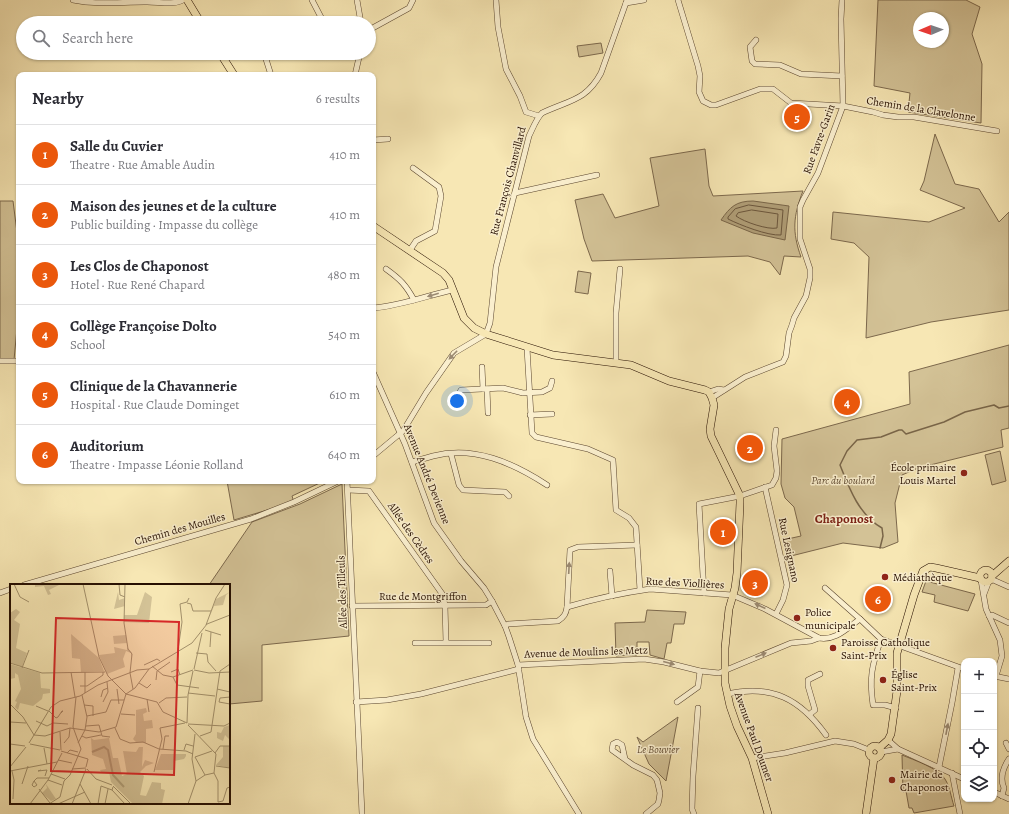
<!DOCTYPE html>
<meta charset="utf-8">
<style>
:root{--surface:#fff;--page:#f7f7f7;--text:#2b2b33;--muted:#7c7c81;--line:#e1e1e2;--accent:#ea580c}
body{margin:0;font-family:Alegreya,serif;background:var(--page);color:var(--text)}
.controls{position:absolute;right:12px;bottom:12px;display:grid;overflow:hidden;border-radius:8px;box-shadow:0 1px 3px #0004}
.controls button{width:36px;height:36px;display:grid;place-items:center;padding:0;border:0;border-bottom:1px solid var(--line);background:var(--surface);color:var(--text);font:20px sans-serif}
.compass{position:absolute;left:913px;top:12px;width:36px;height:36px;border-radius:50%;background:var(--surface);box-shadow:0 1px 3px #0004;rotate:268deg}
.you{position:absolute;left:457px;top:401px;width:14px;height:14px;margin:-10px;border:3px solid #fff;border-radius:50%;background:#1a73e8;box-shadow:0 0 0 6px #1a73e833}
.badge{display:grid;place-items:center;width:26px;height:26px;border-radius:50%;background:var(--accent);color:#fff;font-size:13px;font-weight:700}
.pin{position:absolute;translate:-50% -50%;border:2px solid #fff;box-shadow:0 1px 4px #0006}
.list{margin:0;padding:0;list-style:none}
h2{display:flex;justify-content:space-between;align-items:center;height:52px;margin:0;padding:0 16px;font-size:17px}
h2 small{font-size:13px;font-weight:400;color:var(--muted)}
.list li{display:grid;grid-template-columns:26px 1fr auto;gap:12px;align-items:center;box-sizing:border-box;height:60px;padding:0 16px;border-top:1px solid var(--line)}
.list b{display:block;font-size:15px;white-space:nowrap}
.list p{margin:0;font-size:13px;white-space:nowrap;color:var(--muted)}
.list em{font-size:13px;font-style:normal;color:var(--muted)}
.icon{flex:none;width:22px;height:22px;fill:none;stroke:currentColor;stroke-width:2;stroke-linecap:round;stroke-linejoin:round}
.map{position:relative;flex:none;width:1009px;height:814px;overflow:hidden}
.search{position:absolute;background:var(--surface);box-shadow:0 1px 3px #0004;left:16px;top:16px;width:360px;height:44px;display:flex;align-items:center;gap:10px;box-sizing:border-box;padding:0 14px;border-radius:22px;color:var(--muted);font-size:15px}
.panel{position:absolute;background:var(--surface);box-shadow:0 1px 3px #0004;left:16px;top:72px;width:360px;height:412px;border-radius:8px}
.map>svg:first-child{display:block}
.green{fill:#d3c296;stroke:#7c684c;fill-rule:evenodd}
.water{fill:#b09e77;stroke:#796548}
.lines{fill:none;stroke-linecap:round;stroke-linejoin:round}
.shore{stroke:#6b563c;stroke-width:1}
.stream{stroke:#796548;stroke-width:1.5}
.minor-casing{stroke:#5a452e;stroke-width:6}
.major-casing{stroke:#260f01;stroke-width:8}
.minor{stroke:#faefce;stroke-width:5}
.major{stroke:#f7e7b4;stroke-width:7}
.oneway{fill:#9b8a72}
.poi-dot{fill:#8f2418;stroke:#faefce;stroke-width:1.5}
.labels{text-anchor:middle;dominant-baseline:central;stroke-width:3;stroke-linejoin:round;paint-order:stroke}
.street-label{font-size:11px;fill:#260f01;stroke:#faefce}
.poi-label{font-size:11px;fill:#260f01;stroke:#faefce;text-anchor:start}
.park-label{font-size:11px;font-style:italic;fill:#634e35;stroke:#faefce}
.quarter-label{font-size:13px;font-weight:bold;fill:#7a1f14;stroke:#faefce}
.inset-river{fill:none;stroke:#b09e77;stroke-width:2}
.inset-road{fill:none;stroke:#a3916c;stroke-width:1}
.view{fill:#d62828;fill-opacity:0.15;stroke:#d62828;stroke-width:2}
.inset-edge{fill:none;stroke:#260f01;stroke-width:2}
</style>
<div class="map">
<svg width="1009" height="814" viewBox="0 0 1009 814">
<rect width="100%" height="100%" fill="#f7e7b4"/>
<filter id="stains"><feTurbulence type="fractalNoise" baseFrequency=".005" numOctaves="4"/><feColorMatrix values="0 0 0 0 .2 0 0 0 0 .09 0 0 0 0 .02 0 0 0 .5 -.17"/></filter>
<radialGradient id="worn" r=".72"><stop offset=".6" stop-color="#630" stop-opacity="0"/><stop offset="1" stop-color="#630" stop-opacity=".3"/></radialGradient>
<g class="green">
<path d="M878 0H966L980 7 972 34 982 64 981 123 908 112 910 93 874 86ZM919 18H943V42H919Z"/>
<polygon points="601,43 603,53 579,57 577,46"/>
<polygon points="935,134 955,184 979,189 999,222 1009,212 1009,310 931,322 866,338 869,257 854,243 831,239 833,212 929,222 965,208 920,190 924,181"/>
<path d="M705 149 709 186 713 196 803 191C793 216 792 232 801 257L784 256 780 275 770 262 748 256 592 261 584 239 575 200 603 194 615 218 659 206 650 158Z"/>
<polygon points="0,201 13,201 19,248 19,307 14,360 0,361"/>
<polygon points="578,271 591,273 588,294 575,292"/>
<polygon points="1009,345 1009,428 1001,430 1003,447 918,468 902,475 895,503 898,542 883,548 843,543 787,557 783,540 801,536 794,507 785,498 781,484 782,439 910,404 909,372"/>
<polygon points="1000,451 1006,481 992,485 985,455"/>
<polygon points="227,481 324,481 292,496 294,502 234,520"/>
<polygon points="342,484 349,636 262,645 262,701 229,704 229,585 209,585 252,522 300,504"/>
<polygon points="926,581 975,594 968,611 934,602 935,595 922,592"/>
<polygon points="647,610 686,612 684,624 674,624 671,643 667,643 664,659 650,655 649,642 637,642 637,655 616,656 615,623 645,622"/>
<polygon points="678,717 666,781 649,764 637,737 643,742"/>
<path d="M902 755C914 760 938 768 945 779 950 787 951 797 954 806L914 813 912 808H909L906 791 903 792Z"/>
</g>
<path class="water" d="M753 201 789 206 785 240 753 233 721 220C730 207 736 201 753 201Z"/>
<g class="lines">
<g class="shore">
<path d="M749 205 783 210 781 235C768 236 740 225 728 219V217L735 209Z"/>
<path d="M752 210 778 214 777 228C768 230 744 222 736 216L738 213Z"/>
</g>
<path class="stream" d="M880 548 883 536 882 528C859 515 849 488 840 465L847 451 857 440 881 437 899 430H902L906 434 944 422 965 412 994 405 999 408 1009 406"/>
<g class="minor-casing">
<g id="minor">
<path d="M73 0C97 5 120 2 144 2 156 1 173 6 183 0"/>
<polyline points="312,0 324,23"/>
<polyline points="357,0 361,23"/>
<polyline points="496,0 498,27 506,69 520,96 526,112 539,116"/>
<polyline points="678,0 698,66 700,76 699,92 703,101 711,105 716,105 760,89 773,89 791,103 843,106 873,112 883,115 898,117 914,117 997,131"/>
<polyline points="626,3 644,0"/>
<polyline points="369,30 409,8 413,0"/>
<polyline points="756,40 750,47 752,61 755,64 780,65 801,74 842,76"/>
<polyline points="254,53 256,55 264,54"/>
<polyline points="264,53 271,75"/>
<polyline points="355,75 360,53"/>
<polyline points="373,140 388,139"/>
<polyline points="515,193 597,175"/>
<polyline points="410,250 416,241 435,231 441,196 439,187 413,168"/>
<path d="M386 269C400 279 406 285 414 300"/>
<path d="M373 308C400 306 426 296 452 290"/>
<polyline points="527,348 532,433 536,437 588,449 613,460 616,510 629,518 636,527 640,590"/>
<polyline points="0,361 19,361"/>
<polyline points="616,362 616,313 620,269"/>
<polyline points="482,367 483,389"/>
<polyline points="373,372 405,444 434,523 461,561 484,588 492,601 505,626 509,637 518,665 526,717 533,739 579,814"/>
<polyline points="487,389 488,413"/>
<polyline points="709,392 718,389 724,390"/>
<polyline points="457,397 461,390 503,388 523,393 542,392 550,388 552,381"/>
<polyline points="712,398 745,377 783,362 786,356 789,333 792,325 794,318 806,296 810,278 810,269 800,239 800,207 803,200 818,173 843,106 841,19 842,0"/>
<polyline points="530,415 552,414"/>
<polyline points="451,454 459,485 463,490 505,492 509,496"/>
<path d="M373 456 403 431 426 393 454 353 486 334 490 323 496 267 529 136C533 128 536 119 542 113 569 100 586 101 601 73L627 0"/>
<path d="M412 462C419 460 426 458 433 456 474 445 513 463 547 485"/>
<polyline points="347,481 362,814"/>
<polyline points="765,487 787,585 783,600 776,614"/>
<polyline points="348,490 369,491 443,595 445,606 446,642"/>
<polyline points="610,571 612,596"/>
<polyline points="991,579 1009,587"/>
<polyline points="981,580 986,609 1000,640 1002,656 996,676"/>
<polyline points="24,585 251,519 294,502 338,481"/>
<polyline points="825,588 860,619"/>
<polyline points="0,593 11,589"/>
<polyline points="704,593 699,504 740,496 772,485 776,478 777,471 774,446 776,430"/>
<polyline points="984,594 989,581"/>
<polyline points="352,606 479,605 486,605 492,601"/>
<polyline points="567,607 570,550 578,547 637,545"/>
<polyline points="989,616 992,615 1009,623"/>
<path d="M505 626 508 624 558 621C564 617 566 614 567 607 594 599 622 593 650 589L732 595 765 609 819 638C836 641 847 628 860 619L881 639 964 669"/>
<path d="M881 639C872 665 869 677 873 705H885L896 708"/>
<polyline points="415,643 489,643"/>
<polyline points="518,665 644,659 664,662 700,671 719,673 791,643 811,641 819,638"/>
<polyline points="994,676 1009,679"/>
<path d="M727 694C772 684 800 699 826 735"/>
<polyline points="356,702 387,700 421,694 519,669"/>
<polyline points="677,702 698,687 700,671"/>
<polyline points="810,714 815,710 808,686 808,680 820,674"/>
<polyline points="888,740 898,749 964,779"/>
<polyline points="1006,743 1009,749"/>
<polyline points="881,752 898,749"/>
<polyline points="752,758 785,753 835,741 854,744 869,750"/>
<polyline points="625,759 622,745 617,742 613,744 612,750 633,765 653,775 657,780 660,793 659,800 658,804 646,814"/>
<polyline points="939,767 952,703 958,668"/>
<polyline points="952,773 960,814"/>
<polyline points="994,792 1009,799"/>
<path d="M1002 796 1004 788C1000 779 1003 768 1009 759"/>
<polyline points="694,814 692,809 693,776 698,708"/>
</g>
</g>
<g class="major-casing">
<g id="major">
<polyline points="187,0 201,23"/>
<polyline points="220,53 234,75"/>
<polyline points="373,226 443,273 449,280 464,318 474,328 486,334 553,355 631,365 669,381 705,390 709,392 712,398 714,405 710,429 711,436 740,496 740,503 737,573 735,588 729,609 725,648 725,683 730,706 737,726 752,758 768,814"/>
<circle cx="986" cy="576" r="6"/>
<polyline points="992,576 1009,561"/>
<circle cx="875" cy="752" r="6"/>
<polyline points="879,748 888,740 891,734 897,691 897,653 914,595 923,571 930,567 936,568 980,578"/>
<polyline points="866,814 874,758"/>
</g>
</g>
<use href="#minor" class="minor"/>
<use href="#major" class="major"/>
</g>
<defs><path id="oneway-solid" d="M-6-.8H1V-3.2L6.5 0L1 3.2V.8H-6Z"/></defs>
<g class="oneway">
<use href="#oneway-solid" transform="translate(433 295) rotate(164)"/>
<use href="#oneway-solid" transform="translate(453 355) rotate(134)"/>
<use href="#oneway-solid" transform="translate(569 568) rotate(-87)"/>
<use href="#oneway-solid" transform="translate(760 606) rotate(-155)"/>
<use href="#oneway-solid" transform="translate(761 655) rotate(-22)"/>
<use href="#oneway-solid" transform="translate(669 663) rotate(15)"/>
<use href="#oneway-solid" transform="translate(947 729) rotate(-79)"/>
</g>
<g class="poi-dot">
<circle cx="964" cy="473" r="4"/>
<circle cx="885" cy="577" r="4"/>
<circle cx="797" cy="618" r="4"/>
<circle cx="833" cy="648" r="4"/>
<circle cx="883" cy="680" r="4"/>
<circle cx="892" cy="780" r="4"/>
</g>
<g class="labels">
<g class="street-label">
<text transform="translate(921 109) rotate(9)">Chemin de la Clavelonne</text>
<text transform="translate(819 139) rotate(-70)">Rue Favre-Garin</text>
<text transform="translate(508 181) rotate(-75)">Rue François Chanvillard</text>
<text transform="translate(427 474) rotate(68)">Avenue André Devienne</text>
<text transform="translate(180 529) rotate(-16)">Chemin des Mouilles</text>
<text transform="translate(411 533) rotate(55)">Allée des Cèdres</text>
<text transform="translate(789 550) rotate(78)">Rue Lesignano</text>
<text transform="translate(685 583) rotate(3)">Rue des Viollières</text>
<text transform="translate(342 592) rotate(-92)">Allée des Tilleuls</text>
<text x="423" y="596">Rue de Montgriffon</text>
<text transform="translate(586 652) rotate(-2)">Avenue de Moulins les Metz</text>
<text transform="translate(754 737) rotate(70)">Avenue Paul Doumer</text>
</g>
<g class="poi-label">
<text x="956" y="467" text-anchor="end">École primaire<tspan x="956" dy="13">Louis Martel</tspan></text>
<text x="893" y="577">Médiathèque</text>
<text x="805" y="612">Police<tspan x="805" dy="13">municipale</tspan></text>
<text x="841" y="642">Paroisse Catholique<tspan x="841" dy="13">Saint-Prix</tspan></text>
<text x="891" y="674">Église<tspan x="891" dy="13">Saint-Prix</tspan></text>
<text x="900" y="774">Mairie de<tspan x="900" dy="13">Chaponost</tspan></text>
</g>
<g class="park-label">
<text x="843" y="480">Parc du boulard</text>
<text x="658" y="749">Le Bouvier</text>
</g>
<g class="quarter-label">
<text x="844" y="518">Chaponost</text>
</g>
</g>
<g transform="translate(10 584)">
<rect width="220" height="220" fill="#f7e7b4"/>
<path d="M25 0H47L49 1 39 6 41 10 38 11 34 2 25 3ZM108 8 109 16 115 14V22L104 25ZM135 8 142 13 139 39 114 38V31H127ZM220 8 216 11 213 21 204 22 199 34 206 15ZM6 25 10 28 4 36 10 40 6 64 17 69 12 83 1 79 0 29ZM61 50 89 74 94 87 71 88 70 75 62 74ZM116 51 117 59 104 60 103 52ZM104 63 117 66V63L122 69 121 76V69L116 67 113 75 115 83 97 90 89 71 105 69ZM0 80 30 89 31 104 40 105V109L33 110 32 115 23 122 10 119 8 126 5 123 7 118 5 117 11 105 8 91 5 89V94L0 95ZM136 124 137 128 133 130 134 137 142 136 143 144 136 145V159L126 158 123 155 126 150V126ZM220 141V156L215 151 213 157 207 154V148L211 149 214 143ZM81 154 84 156 99 154 103 174H108L112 192 117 190 113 167 126 168 129 163H133L132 183 135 176 144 179 136 182 130 188 134 192 130 211 136 212 142 198 151 199V205L155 206 152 220H123L101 198 99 188H91L90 186 96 185 93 175 82 171ZM213 162H220V184L206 181 213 173ZM151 170H176V172L174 175 164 177 163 186H145ZM36 200 46 215 41 217 32 209 37 204Z" fill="#d3c296"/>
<path class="inset-river" d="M82 168 94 163 98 166 103 191 114 203"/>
<path class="inset-road" d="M4 0 10 13 19 18M73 0 89 73 98 92 116 110 147 118 153 128 177 139M109 0 110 11 115 13M115 0 114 39 118 65 122 70 120 89 123 105M177 19 181 20 183 27H201M196 41 206 14 215 0M195 46 211 51M200 63 201 48M168 66 172 38 170 20 177 18 179 14M186 69 197 70 198 78 206 87M0 79 32 89 95 88M134 81 147 75 150 77M142 82 153 91 163 93 183 86M12 84 19 66M184 85 192 49M184 86 199 89 220 88M61 88 65 113M161 88 168 85 170 91M163 93 167 101 189 104M146 96 147 87 160 78M129 99 137 104 141 100M70 102H77L93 91V88M107 105 109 120M207 105 220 108M75 109V88M178 109 205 112M91 113 93 106 98 104M220 113 210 114 209 118 220 120M137 115 139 128M93 118 98 108 97 98M149 119 156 114 177 113M0 120 13 133 24 151M74 121 83 122V132M26 122 38 127M39 127 46 134 48 133 52 127H53L51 129M111 130 125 131M77 132 96 128 101 116H114M26 137 37 142 43 139 58 140M0 138 16 139M177 139 178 111 183 87M178 140 214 142 220 139M178 141 206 170 204 189 208 197V218L213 217 217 204 220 203M76 142 89 141 92 152 100 153M105 144 110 155 120 159 133 158 149 165 176 167 183 170M50 148 51 166M24 151 41 123 50 117 70 112 88 101 127 86 139 85M72 152 76 154 91 151M190 152 201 148 210 87 220 80M19 159 24 151 35 152 60 144 89 148 106 143 116 110 125 104 139 85 182 59 197 40 220 31M54 159 59 153 60 144M68 159 75 146 77 133 72 111M0 160 15 162M20 160 50 166M34 164 37 180M153 165 155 152H159M174 166 176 160 183 162M51 167 78 175 76 183M57 169 60 166 68 168M205 169 210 162H220M48 176 62 179M206 182 220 184M0 183 16 163M62 185 76 184M77 185 86 195 102 201M31 186 28 187 37 186 35 192M0 187 47 178M2 187 4 196 3 215M144 188 152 155 150 144 175 139M41 190 55 195M195 191 185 173 202 167M38 196 52 201M24 197 27 201 24 203 22 201 24 197 27 194H39M186 197 195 191 204 189M12 200 18 182M70 200 81 220M103 202 121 220M103 203 102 206 115 220M29 205 40 219M20 220 38 196 52 169M39 220 50 213 54 197 60 191 71 165 63 143 66 113M48 220 75 208M62 220 76 185M88 220 91 202 102 206M95 220 98 205M178 220 186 197 182 175 185 150"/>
<path class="view" d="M46 34 169 38 164 191 41 187Z"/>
<rect width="220" height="220" class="inset-edge"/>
</g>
<rect width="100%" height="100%" filter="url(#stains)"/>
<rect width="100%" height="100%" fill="url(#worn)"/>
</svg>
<div class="controls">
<button>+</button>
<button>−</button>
<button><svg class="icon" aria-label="locate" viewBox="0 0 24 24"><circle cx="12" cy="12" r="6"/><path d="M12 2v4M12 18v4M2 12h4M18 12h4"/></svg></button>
<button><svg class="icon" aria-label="layers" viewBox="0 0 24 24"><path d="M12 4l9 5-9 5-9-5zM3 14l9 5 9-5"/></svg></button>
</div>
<svg class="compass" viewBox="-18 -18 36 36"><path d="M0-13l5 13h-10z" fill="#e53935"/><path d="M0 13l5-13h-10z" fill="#7c7c81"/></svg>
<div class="you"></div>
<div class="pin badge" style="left:723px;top:532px">1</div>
<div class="pin badge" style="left:750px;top:448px">2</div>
<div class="pin badge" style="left:755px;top:583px">3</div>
<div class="pin badge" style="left:847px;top:402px">4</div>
<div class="pin badge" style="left:797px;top:117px">5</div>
<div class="pin badge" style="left:878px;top:599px">6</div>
<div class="search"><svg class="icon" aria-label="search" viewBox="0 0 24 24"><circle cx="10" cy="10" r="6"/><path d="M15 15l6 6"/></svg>Search here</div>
<section class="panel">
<h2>Nearby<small>6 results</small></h2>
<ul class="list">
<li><span class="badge">1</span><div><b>Salle du Cuvier</b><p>Theatre · Rue Amable Audin</p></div><em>410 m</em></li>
<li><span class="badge">2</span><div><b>Maison des jeunes et de la culture</b><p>Public building · Impasse du collège</p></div><em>410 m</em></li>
<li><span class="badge">3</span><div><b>Les Clos de Chaponost</b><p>Hotel · Rue René Chapard</p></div><em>480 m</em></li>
<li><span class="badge">4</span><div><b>Collège Françoise Dolto</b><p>School</p></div><em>540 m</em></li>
<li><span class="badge">5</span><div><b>Clinique de la Chavannerie</b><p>Hospital · Rue Claude Dominget</p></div><em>610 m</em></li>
<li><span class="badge">6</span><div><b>Auditorium</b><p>Theatre · Impasse Léonie Rolland</p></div><em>640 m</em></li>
</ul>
</section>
</div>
